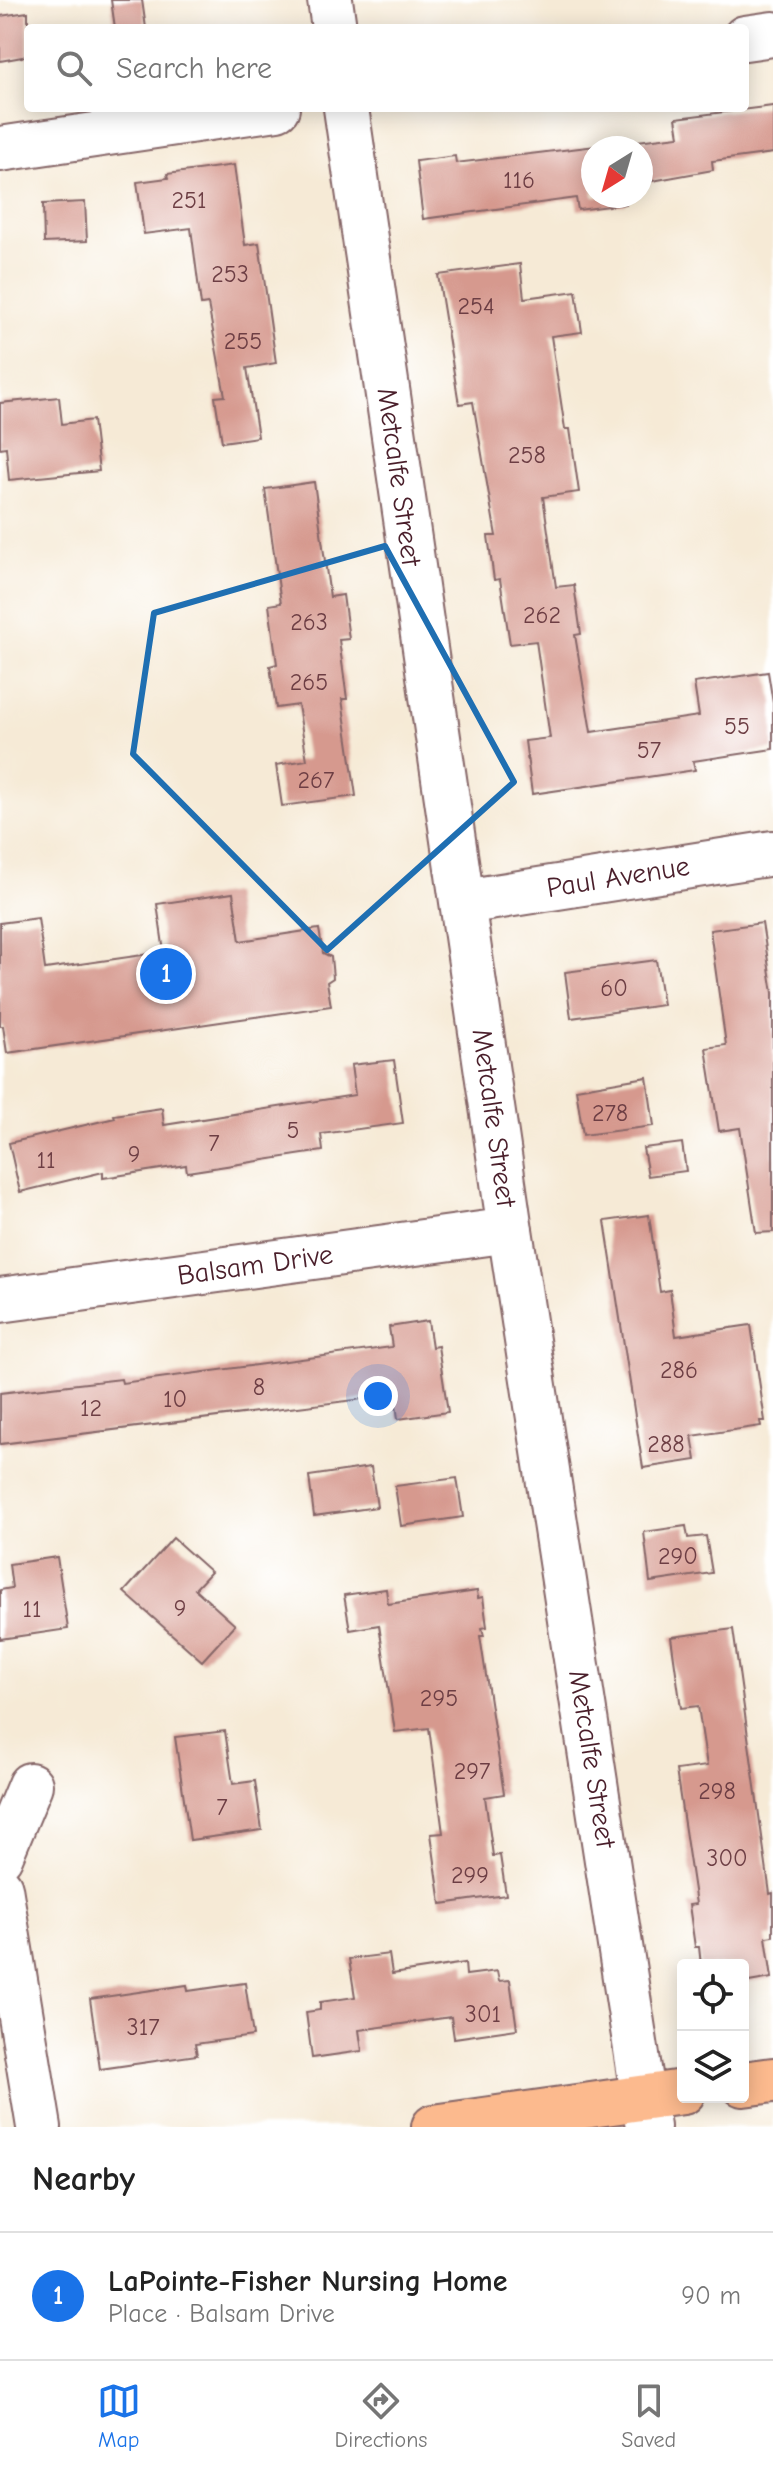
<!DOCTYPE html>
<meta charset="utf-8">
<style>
:root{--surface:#fff;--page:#f2f2f2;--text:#222;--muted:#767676;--line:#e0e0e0;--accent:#1a73e8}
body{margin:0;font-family:"Comic Neue",sans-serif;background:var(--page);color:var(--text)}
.controls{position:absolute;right:24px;bottom:24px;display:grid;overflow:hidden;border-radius:8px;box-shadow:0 4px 20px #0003}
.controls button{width:72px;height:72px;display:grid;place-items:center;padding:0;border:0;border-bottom:2px solid var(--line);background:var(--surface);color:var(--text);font:40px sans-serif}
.compass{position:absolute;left:581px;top:136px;width:72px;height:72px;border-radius:50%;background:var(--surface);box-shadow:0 4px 20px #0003;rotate:217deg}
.you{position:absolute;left:378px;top:1396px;width:28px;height:28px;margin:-20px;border:6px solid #fff;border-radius:50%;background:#1a73e8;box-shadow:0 0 0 12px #1a73e833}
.badge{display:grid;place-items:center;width:52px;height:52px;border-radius:50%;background:var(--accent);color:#fff;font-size:26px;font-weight:700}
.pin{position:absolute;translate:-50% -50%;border:4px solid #fff;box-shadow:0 2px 8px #0006}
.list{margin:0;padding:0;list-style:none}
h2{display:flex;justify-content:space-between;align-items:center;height:104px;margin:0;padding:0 32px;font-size:34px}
h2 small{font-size:26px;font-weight:400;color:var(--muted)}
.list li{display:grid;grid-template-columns:52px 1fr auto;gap:24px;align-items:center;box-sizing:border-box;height:128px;padding:0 32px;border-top:2px solid var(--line)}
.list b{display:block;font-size:30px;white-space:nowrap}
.list p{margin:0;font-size:26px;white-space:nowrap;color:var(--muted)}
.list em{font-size:26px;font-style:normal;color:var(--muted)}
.icon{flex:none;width:44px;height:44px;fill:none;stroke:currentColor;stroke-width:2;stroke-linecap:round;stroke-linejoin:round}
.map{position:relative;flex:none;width:773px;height:2127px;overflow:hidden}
.search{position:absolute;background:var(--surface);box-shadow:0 4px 20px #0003;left:24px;right:24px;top:24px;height:88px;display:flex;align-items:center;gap:20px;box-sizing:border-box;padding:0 28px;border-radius:8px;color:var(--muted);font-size:30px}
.sheet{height:232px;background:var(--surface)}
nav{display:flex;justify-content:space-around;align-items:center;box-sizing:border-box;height:112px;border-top:2px solid var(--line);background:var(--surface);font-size:22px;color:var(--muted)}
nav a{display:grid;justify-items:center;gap:4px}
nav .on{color:var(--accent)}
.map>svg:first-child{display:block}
.building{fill:#d6998e}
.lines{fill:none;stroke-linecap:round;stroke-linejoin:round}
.minor-casing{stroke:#866667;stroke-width:48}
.major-casing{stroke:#866667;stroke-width:48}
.minor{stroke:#fff;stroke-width:44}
.major{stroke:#fcba8e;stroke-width:44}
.marked{fill:none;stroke:#1f6fb2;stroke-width:6;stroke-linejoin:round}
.labels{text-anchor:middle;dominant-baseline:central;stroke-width:6;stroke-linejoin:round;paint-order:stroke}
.number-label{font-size:24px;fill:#6d3e44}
.street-label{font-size:28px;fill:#4a1f2b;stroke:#fff}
</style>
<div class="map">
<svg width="773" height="2127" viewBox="0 0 773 2127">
<rect width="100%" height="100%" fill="#fff"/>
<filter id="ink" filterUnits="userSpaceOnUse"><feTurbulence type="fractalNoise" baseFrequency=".0125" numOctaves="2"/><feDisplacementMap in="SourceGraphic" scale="16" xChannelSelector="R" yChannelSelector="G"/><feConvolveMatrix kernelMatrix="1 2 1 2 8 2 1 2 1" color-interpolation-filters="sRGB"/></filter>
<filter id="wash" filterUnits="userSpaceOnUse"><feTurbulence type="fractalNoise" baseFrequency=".006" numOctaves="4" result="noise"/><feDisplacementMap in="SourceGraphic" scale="32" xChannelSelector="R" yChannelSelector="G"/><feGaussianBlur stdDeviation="1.8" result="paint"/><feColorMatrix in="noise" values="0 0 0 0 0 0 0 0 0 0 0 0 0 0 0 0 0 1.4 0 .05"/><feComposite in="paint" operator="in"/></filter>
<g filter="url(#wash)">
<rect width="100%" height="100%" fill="#f6ead6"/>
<g id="blocks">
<g class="building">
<polygon points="111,0 142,0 146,28 115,28"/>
<polygon points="28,12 28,56 0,61 0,16"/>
<polygon points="773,106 773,153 712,161 713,170 641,183 641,148 593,148 593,196 625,196 626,204 578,210 576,198 423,219 416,161 455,156 456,163 679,136 676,118"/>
<polygon points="234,165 245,245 259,243 276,363 247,368 258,437 222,442 215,397 225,396 208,304 201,305 191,228 144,234 137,182 168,178 167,174"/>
<polygon points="85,202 87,241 44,243 43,204"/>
<polygon points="520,264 524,298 576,291 582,332 551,336 565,429 570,429 579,492 543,497 556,587 574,585 581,634 575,635 591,732 699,716 694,683 768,672 773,703 773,749 693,761 695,770 532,794 525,741 550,738 536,641 510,644 500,579 494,580 488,536 496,536 473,402 459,404 438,275"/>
<polygon points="59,397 62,424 93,420 99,471 9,480 6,447 0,448 0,403"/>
<polygon points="314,482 330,597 343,595 349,639 339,640 347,699 342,699 356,796 282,806 276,765 307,760 298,705 276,708 270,666 277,664 269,605 281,603 265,489"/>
<polygon points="233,893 240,941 319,929 323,953 331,957 333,978 327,982 331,1006 7,1053 3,1026 0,1026 0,923 38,918 45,969 164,952 157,904"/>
<polygon points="762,923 773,993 773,1232 756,1233 740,1128 719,1131 706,1048 726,1045 710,930"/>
<polygon points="656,960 663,1005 571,1018 565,972"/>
<polygon points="394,1060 403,1123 321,1134 323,1151 187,1172 186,1165 103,1178 103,1172 20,1192 9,1143 115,1118 114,1115 162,1108 164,1125 355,1095 351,1065"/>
<polygon points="647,1077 654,1126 583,1135 576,1089"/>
<polygon points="682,1143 686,1171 648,1176 643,1148"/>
<polygon points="649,1215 660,1292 670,1290 676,1336 751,1325 765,1421 760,1421 761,1426 692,1436 696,1460 643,1468 605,1221"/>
<polygon points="428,1321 432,1347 438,1346 448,1412 398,1419 395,1395 0,1444 0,1393 121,1379 122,1383 392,1347 389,1327"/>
<polygon points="371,1467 377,1507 314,1516 309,1476"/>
<polygon points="457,1478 463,1517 401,1526 395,1486"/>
<polygon points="686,1526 688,1538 706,1536 712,1573 650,1582 644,1532"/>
<polygon points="173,1538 211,1572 195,1589 235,1625 202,1661 124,1592"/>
<polygon points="57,1557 68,1629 0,1639 0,1590 12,1588 9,1564"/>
<polygon points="386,1589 388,1604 477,1591 478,1598 483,1597 487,1627 482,1628 484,1636 480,1636 504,1794 485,1797 493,1856 500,1855 506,1895 441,1904 431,1834 443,1833 429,1728 395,1732 379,1625 350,1630 344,1595"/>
<polygon points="733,1629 770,1894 773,1893 773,1936 766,1937 772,1978 743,1983 743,1965 701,1965 699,1947 695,1947 689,1905 696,1904 676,1770 707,1766 698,1706 681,1708 671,1637"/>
<polygon points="225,1731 233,1784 255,1781 262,1830 190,1840 175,1737"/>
<polygon points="389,1954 392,1974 465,1963 466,1975 497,1971 499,1981 510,1980 517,2029 454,2038 451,2017 359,2030 362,2051 312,2058 306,2012 320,2010 320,2002 355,1997 349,1959"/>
<polygon points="245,1983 253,2036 195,2044 197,2055 100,2069 90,1999 187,1985 188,1991"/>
</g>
</g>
</g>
<g filter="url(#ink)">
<use href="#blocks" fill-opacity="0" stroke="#866667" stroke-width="2"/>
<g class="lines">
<g class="minor-casing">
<g id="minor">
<polyline points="330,0 334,28"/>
<polyline points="745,38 773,34"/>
<polyline points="346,108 510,1230 648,2127"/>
<polyline points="0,149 277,108"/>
<polyline points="463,902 773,853"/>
<polyline points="0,1300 510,1230"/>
<polyline points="0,1857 30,1785"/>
<polyline points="0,1888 39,2127"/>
</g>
</g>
<g class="major-casing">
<g id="major">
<polyline points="743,2084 773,2080"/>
<polyline points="434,2127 683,2092"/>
</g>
</g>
<use href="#minor" class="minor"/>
<use href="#major" class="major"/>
</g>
</g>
<path class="marked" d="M385 546 514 782 327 950 133 754 154 613Z"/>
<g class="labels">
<g class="number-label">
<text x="519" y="180">116</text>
<text x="189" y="200">251</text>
<text x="230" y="274">253</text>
<text x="476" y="306">254</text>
<text x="243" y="341">255</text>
<text x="527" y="455">258</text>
<text x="542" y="615">262</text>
<text x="309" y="622">263</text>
<text x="309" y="682">265</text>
<text x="737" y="726">55</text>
<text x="649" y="750">57</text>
<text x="316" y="780">267</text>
<text x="614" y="988">60</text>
<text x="610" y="1113">278</text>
<text x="293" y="1130">5</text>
<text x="214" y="1143">7</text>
<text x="134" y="1154">9</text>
<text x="46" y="1160">11</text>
<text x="679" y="1370">286</text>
<text x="259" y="1387">8</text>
<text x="175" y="1399">10</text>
<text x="91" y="1408">12</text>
<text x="666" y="1444">288</text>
<text x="678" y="1556">290</text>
<text x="180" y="1608">9</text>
<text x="32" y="1609">11</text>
<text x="439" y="1698">295</text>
<text x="472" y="1771">297</text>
<text x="717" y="1791">298</text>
<text x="222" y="1807">7</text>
<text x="727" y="1858">300</text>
<text x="470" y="1875">299</text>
<text x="483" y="2014">301</text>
<text x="143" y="2027">317</text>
</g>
<g class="street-label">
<text transform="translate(399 477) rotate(82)">Metcalfe Street</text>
<text transform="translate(618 877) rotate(-9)">Paul Avenue</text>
<text transform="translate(494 1118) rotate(82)">Metcalfe Street</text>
<text transform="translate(255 1265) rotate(-8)">Balsam Drive</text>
<text transform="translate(592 1759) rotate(81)">Metcalfe Street</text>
</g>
</g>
</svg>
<div class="controls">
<button><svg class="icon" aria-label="locate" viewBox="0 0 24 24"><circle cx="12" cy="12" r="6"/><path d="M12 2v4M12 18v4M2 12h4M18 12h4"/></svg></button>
<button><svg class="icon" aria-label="layers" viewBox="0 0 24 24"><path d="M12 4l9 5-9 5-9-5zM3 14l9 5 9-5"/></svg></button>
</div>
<svg class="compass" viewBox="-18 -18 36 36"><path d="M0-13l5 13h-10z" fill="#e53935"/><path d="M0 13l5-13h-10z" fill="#767676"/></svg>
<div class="you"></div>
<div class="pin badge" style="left:166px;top:974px">1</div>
<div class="search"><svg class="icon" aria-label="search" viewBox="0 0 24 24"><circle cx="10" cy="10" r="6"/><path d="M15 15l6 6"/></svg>Search here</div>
</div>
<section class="sheet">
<h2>Nearby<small></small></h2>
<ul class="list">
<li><span class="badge">1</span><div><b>LaPointe-Fisher Nursing Home</b><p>Place · Balsam Drive</p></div><em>90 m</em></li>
</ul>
</section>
<nav>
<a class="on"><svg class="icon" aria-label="map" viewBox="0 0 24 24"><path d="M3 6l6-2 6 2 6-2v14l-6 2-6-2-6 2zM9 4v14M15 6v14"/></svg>Map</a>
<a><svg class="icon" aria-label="directions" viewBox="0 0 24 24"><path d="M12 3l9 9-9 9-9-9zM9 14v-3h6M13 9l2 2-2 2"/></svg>Directions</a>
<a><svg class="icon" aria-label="saved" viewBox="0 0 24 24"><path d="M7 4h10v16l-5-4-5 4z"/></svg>Saved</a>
</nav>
